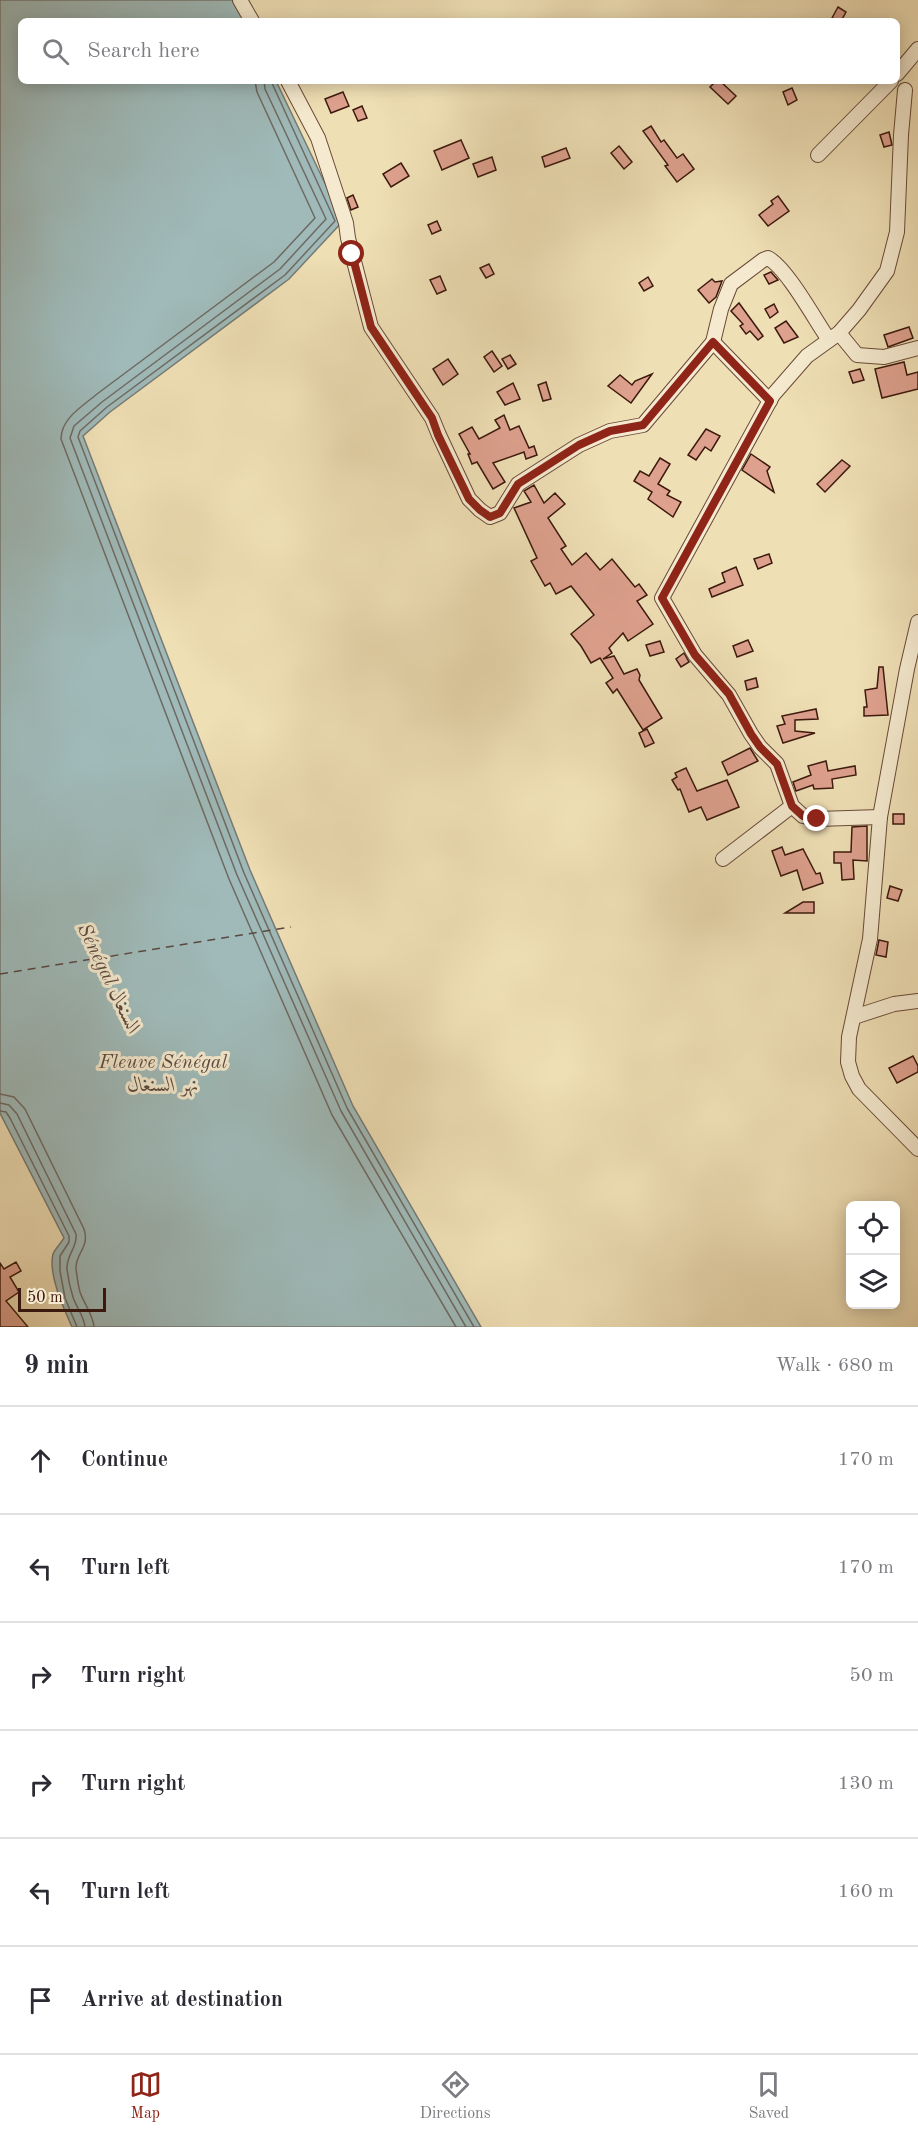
<!DOCTYPE html>
<meta charset="utf-8">
<style>
:root{--surface:#fff;--page:#f7f7f7;--text:#2b2b33;--muted:#7c7c81;--line:#e1e1e2;--accent:#8f2418}
body{margin:0;font-family:"Old Standard TT",Amiri,serif;background:var(--page);color:var(--text)}
.controls{position:absolute;right:18px;bottom:18px;display:grid;overflow:hidden;border-radius:9px;box-shadow:0 3px 15px #0003}
.controls button{width:54px;height:54px;display:grid;place-items:center;padding:0;border:0;border-bottom:2px solid var(--line);background:var(--surface);color:var(--text);font:30px sans-serif}
.scale{position:absolute;left:18px;bottom:15px;width:88px;box-sizing:border-box;padding-left:6px;border:3px solid #3c190d;border-top:0;font-size:16px;line-height:21px;white-space:nowrap;color:#3c190d;-webkit-text-stroke:4px #f5eacf;paint-order:stroke}
.stop{position:absolute;width:18px;height:18px;margin:-14px;border:4px solid #8f2418;border-radius:50%;background:#fff}
.stop.end{background:#8f2418;border-color:#fff;box-shadow:0 2px 6px #0008}
.list{margin:0;padding:0;list-style:none}
h2{display:flex;justify-content:space-between;align-items:center;height:78px;margin:0;padding:0 24px;font-size:26px}
h2 small{font-size:20px;font-weight:400;color:var(--muted)}
.list li{display:grid;grid-template-columns:39px 1fr auto;gap:18px;align-items:center;box-sizing:border-box;height:108px;padding:0 24px;border-top:2px solid var(--line)}
.list b{display:block;font-size:22px;white-space:nowrap}
.list em{font-size:20px;font-style:normal;color:var(--muted)}
.icon{flex:none;width:33px;height:33px;fill:none;stroke:currentColor;stroke-width:2;stroke-linecap:round;stroke-linejoin:round}
.map{position:relative;flex:none;width:918px;height:1327px;overflow:hidden}
.search{position:absolute;background:var(--surface);box-shadow:0 3px 15px #0003;left:18px;right:18px;top:18px;height:66px;display:flex;align-items:center;gap:15px;box-sizing:border-box;padding:0 21px;border-radius:9px;color:var(--muted);font-size:22px}
.sheet{height:726px;background:var(--surface)}
nav{display:flex;justify-content:space-around;align-items:center;box-sizing:border-box;height:84px;border-top:2px solid var(--line);background:var(--surface);font-size:16px;color:var(--muted)}
nav a{display:grid;justify-items:center;gap:3px}
nav .on{color:var(--accent)}
.map>svg:first-child{display:block}
.water{fill:#9fbab9;stroke:#777a74;stroke-width:1.5}
.lines{fill:none;stroke-linecap:round;stroke-linejoin:round}
.shore{stroke:#6e6a63;stroke-width:1.5}
.ferry{stroke:#5a4941;stroke-width:1.5;stroke-dasharray:8 6;stroke-linecap:butt}
.building{fill:#dea18e;stroke:#3c190d;stroke-width:1.5}
.minor-casing{stroke:#694a37;stroke-width:16}
.minor{stroke:#f5eacf;stroke-width:14}
.route{stroke:#8f2418;stroke-width:8}
.labels{text-anchor:middle;dominant-baseline:central;stroke-width:6;stroke-linejoin:round;paint-order:stroke}
.water-label{font-size:20px;font-style:italic;fill:#5a4941;stroke:#f5eacf}
</style>
<div class="map">
<svg width="918" height="1327" viewBox="0 0 918 1327">
<rect width="100%" height="100%" fill="#efdfb5"/>
<filter id="stains"><feTurbulence type="fractalNoise" baseFrequency=".00333" numOctaves="4"/><feColorMatrix values="0 0 0 0 .2 0 0 0 0 .09 0 0 0 0 .02 0 0 0 .5 -.17"/></filter>
<radialGradient id="worn" r=".72"><stop offset=".6" stop-color="#630" stop-opacity="0"/><stop offset="1" stop-color="#630" stop-opacity=".3"/></radialGradient>
<path class="water" d="M0 0H232L244 21H21V81H276L343 221 289 279 110 412 83 436 250 870 353 1106 481 1327H72C64 1309 48 1275 53 1254 55 1249 61 1243 64 1238L0 1113Z"/>
<g class="lines">
<g class="shore">
<path d="M255 81 257 92 315 218 274 262 97 394C83 406 61 418 61 439L229 879 332 1115 456 1327"/>
<polyline points="264,81 265,89 326,219 280,269 102,402 74,426 70,438 237,875 341,1111 466,1327"/>
<polyline points="271,81 335,221 285,275 107,407 80,431 78,437 244,873 347,1108 474,1327"/>
<path d="M0 1094 14 1097 25 1109 84 1229C90 1248 75 1253 76 1269 77 1276 78 1285 80 1292 84 1304 93 1314 94 1327"/>
<path d="M0 1103 9 1105 17 1114 76 1234C78 1247 66 1255 67 1269 68 1278 70 1288 73 1297 76 1307 84 1316 85 1327"/>
<polyline points="0,1111 6,1112 10,1118 69,1236 69,1242 60,1256 60,1271 65,1298 77,1327"/>
</g>
<polyline class="ferry" points="0,974 291,927"/>
</g>
<g class="building">
<polygon points="838,7 846,12 841,21 832,18"/>
<polygon points="716,81 720,81 736,96 728,104 710,87"/>
<polygon points="792,88 797,100 788,105 783,92"/>
<polygon points="343,92 349,106 331,113 325,99"/>
<polygon points="362,106 367,118 358,121 353,110"/>
<polygon points="651,126 661,142 664,140 677,158 683,154 694,169 677,182 665,166 668,165 643,131"/>
<polygon points="889,132 892,145 884,147 880,135"/>
<polygon points="461,140 469,158 442,170 434,151"/>
<polygon points="619,146 632,162 624,169 611,153"/>
<polygon points="566,148 570,158 545,167 542,157"/>
<polygon points="492,157 496,170 478,177 473,164"/>
<polygon points="401,163 409,176 391,187 383,174"/>
<polygon points="353,195 358,207 351,210 347,198"/>
<polygon points="778,196 789,211 768,226 759,215 773,204 771,201"/>
<polygon points="437,221 441,230 432,234 428,225"/>
<polygon points="489,264 494,274 486,278 480,268"/>
<polygon points="771,272 778,280 769,284 764,275"/>
<polygon points="440,276 446,290 437,294 430,280"/>
<polygon points="648,277 653,286 644,291 639,283"/>
<polygon points="712,279 715,282 722,281 716,297 709,303 698,290"/>
<polygon points="739,303 763,336 758,340 750,331 746,334 740,326 743,324 731,311"/>
<polygon points="774,304 778,312 770,318 765,309"/>
<polygon points="786,321 798,337 784,343 775,328"/>
<polygon points="909,327 913,338 888,347 884,335"/>
<polygon points="492,351 502,366 494,372 484,357"/>
<polygon points="510,355 516,364 508,369 502,359"/>
<polygon points="448,359 458,374 443,385 433,369"/>
<polygon points="904,362 907,375 918,372 918,389 882,398 875,369"/>
<polygon points="860,369 864,380 853,383 849,372"/>
<polygon points="652,374 631,403 608,386 620,375 632,385 635,381"/>
<polygon points="546,382 551,399 543,401 538,385"/>
<polygon points="513,383 520,399 505,405 497,392"/>
<polygon points="504,415 510,430 519,426 529,448 534,446 537,455 526,459 524,452 493,463 505,482 493,489 477,462 472,464 468,454 470,454 459,434 472,427 479,439 500,428 495,420"/>
<polygon points="706,429 720,436 711,451 705,447 696,460 688,455"/>
<polygon points="751,454 770,467 767,471 774,492 742,470"/>
<polygon points="660,458 670,464 658,484 670,491 667,495 681,502 673,517 648,499 652,492 634,481 640,471 649,476"/>
<polygon points="842,460 850,466 825,492 817,484"/>
<polygon points="534,485 544,503 555,493 565,504 548,518 566,546 561,549 572,565 586,553 600,570 612,559 635,587 639,584 647,595 637,601 653,624 628,641 623,633 609,648 612,653 603,659 614,656 624,674 637,669 640,675 639,680 662,718 643,730 617,689 613,693 606,683 613,678 600,658 591,663 581,646 571,634 594,615 571,586 556,594 550,583 545,586 531,561 537,558 514,508 531,502 524,491"/>
<polygon points="769,554 772,563 758,569 754,559"/>
<polygon points="736,567 743,585 712,597 709,589 725,582 722,573"/>
<polygon points="748,640 753,651 737,657 733,646"/>
<polygon points="660,641 664,652 650,656 646,645"/>
<polygon points="684,653 689,662 681,667 676,659"/>
<polygon points="879,667 883,667 888,715 864,716 864,707 867,707 865,690 877,688"/>
<polygon points="756,678 758,687 747,690 745,681"/>
<polygon points="816,709 818,719 795,720 795,731 815,733 783,743 777,726 785,724 782,716"/>
<polygon points="647,729 654,743 645,747 639,733"/>
<polygon points="750,748 758,761 728,775 722,762"/>
<polygon points="826,761 828,771 855,766 856,775 832,779 833,788 814,789 813,785 796,791 793,782 811,775 808,766"/>
<polygon points="686,768 697,791 727,780 739,807 707,820 701,807 689,812 680,789 678,790 672,780 677,777 675,773"/>
<rect x="893" y="814" width="11" height="10"/>
<polygon points="867,826 867,861 853,860 854,879 842,880 841,863 834,863 834,852 851,852 852,827"/>
<polygon points="782,847 785,855 803,849 816,874 820,873 823,883 803,890 797,870 781,876 772,851"/>
<polygon points="890,886 902,890 898,901 887,898"/>
<polygon points="803,902 814,902 814,913 785,913"/>
<polygon points="879,940 888,942 886,957 876,955"/>
<polygon points="913,1056 918,1066 918,1072 897,1083 889,1068"/>
<polygon points="16,1262 21,1271 10,1277 19,1292 6,1301 28,1327 0,1327 0,1263 4,1269"/>
</g>
<g class="lines">
<g class="minor-casing">
<g id="minor">
<polyline points="240,0 252,21"/>
<polyline points="897,74 918,49"/>
<path d="M288 81 318 138 346 223 348 238 371 327 432 418 439 435 469 499 480 510 490 517 500 513 518 484 579 445 610 431 643 425 713 342 721 309 731 284 763 260 768 258C787 268 815 320 829 340"/>
<polyline points="818,155 891,81"/>
<polyline points="839,333 857,355 884,357 918,348"/>
<polyline points="713,342 770,401"/>
<polyline points="918,622 907,669 880,817 870,939 849,1037 848,1062 852,1076 859,1089 918,1149"/>
<polyline points="880,817 817,819 803,816 792,806 777,764 760,747 751,734 729,695 695,655 662,598 773,395 807,356 839,333 859,310 887,271 897,232 901,135 905,90"/>
<polyline points="723,859 792,806"/>
<polyline points="854,1017 894,1004 918,1001"/>
</g>
</g>
<use href="#minor" class="minor"/>
</g>
<g class="lines">
<polyline class="route" points="352,254 371,327 432,418 438,435 469,499 480,510 490,517 500,513 518,484 579,445 610,431 643,425 713,342 770,401 662,598 695,655 729,694 751,734 760,747 777,764 792,806 803,816 817,819"/>
</g>
<g class="labels">
<g class="water-label">
<text transform="translate(108 979) rotate(64)">Sénégal السنغال</text>
<text x="163" y="1063">Fleuve Sénégal<tspan x="163" dy="23">نهر السنغال</tspan></text>
</g>
</g>
<rect width="100%" height="100%" filter="url(#stains)"/>
<rect width="100%" height="100%" fill="url(#worn)"/>
</svg>
<div class="controls">
<button><svg class="icon" aria-label="locate" viewBox="0 0 24 24"><circle cx="12" cy="12" r="6"/><path d="M12 2v4M12 18v4M2 12h4M18 12h4"/></svg></button>
<button><svg class="icon" aria-label="layers" viewBox="0 0 24 24"><path d="M12 4l9 5-9 5-9-5zM3 14l9 5 9-5"/></svg></button>
</div>
<div class="scale">50 m</div>
<div class="stop" style="left:352px;top:254px"></div>
<div class="stop end" style="left:817px;top:819px"></div>
<div class="search"><svg class="icon" aria-label="search" viewBox="0 0 24 24"><circle cx="10" cy="10" r="6"/><path d="M15 15l6 6"/></svg>Search here</div>
</div>
<section class="sheet">
<h2>9 min<small>Walk · 680 m</small></h2>
<ul class="list">
<li><svg class="icon" aria-label="ahead" viewBox="0 0 24 24"><path d="M12 20V5M6 11l6-6 6 6"/></svg><div><b>Continue</b></div><em>170 m</em></li>
<li><svg class="icon" aria-label="left" viewBox="0 0 24 24"><path d="M17 20v-9H6M10 6l-5 5 5 5"/></svg><div><b>Turn left</b></div><em>170 m</em></li>
<li><svg class="icon" aria-label="right" viewBox="0 0 24 24"><path d="M7 20v-9h11M14 6l5 5-5 5"/></svg><div><b>Turn right</b></div><em>50 m</em></li>
<li><svg class="icon" aria-label="right" viewBox="0 0 24 24"><path d="M7 20v-9h11M14 6l5 5-5 5"/></svg><div><b>Turn right</b></div><em>130 m</em></li>
<li><svg class="icon" aria-label="left" viewBox="0 0 24 24"><path d="M17 20v-9H6M10 6l-5 5 5 5"/></svg><div><b>Turn left</b></div><em>160 m</em></li>
<li><svg class="icon" aria-label="arrive" viewBox="0 0 24 24"><path d="M6 21V4h12l-3 4 3 4H6"/></svg><div><b>Arrive at destination</b></div></li>
</ul>
</section>
<nav>
<a class="on"><svg class="icon" aria-label="map" viewBox="0 0 24 24"><path d="M3 6l6-2 6 2 6-2v14l-6 2-6-2-6 2zM9 4v14M15 6v14"/></svg>Map</a>
<a><svg class="icon" aria-label="directions" viewBox="0 0 24 24"><path d="M12 3l9 9-9 9-9-9zM9 14v-3h6M13 9l2 2-2 2"/></svg>Directions</a>
<a><svg class="icon" aria-label="saved" viewBox="0 0 24 24"><path d="M7 4h10v16l-5-4-5 4z"/></svg>Saved</a>
</nav>
